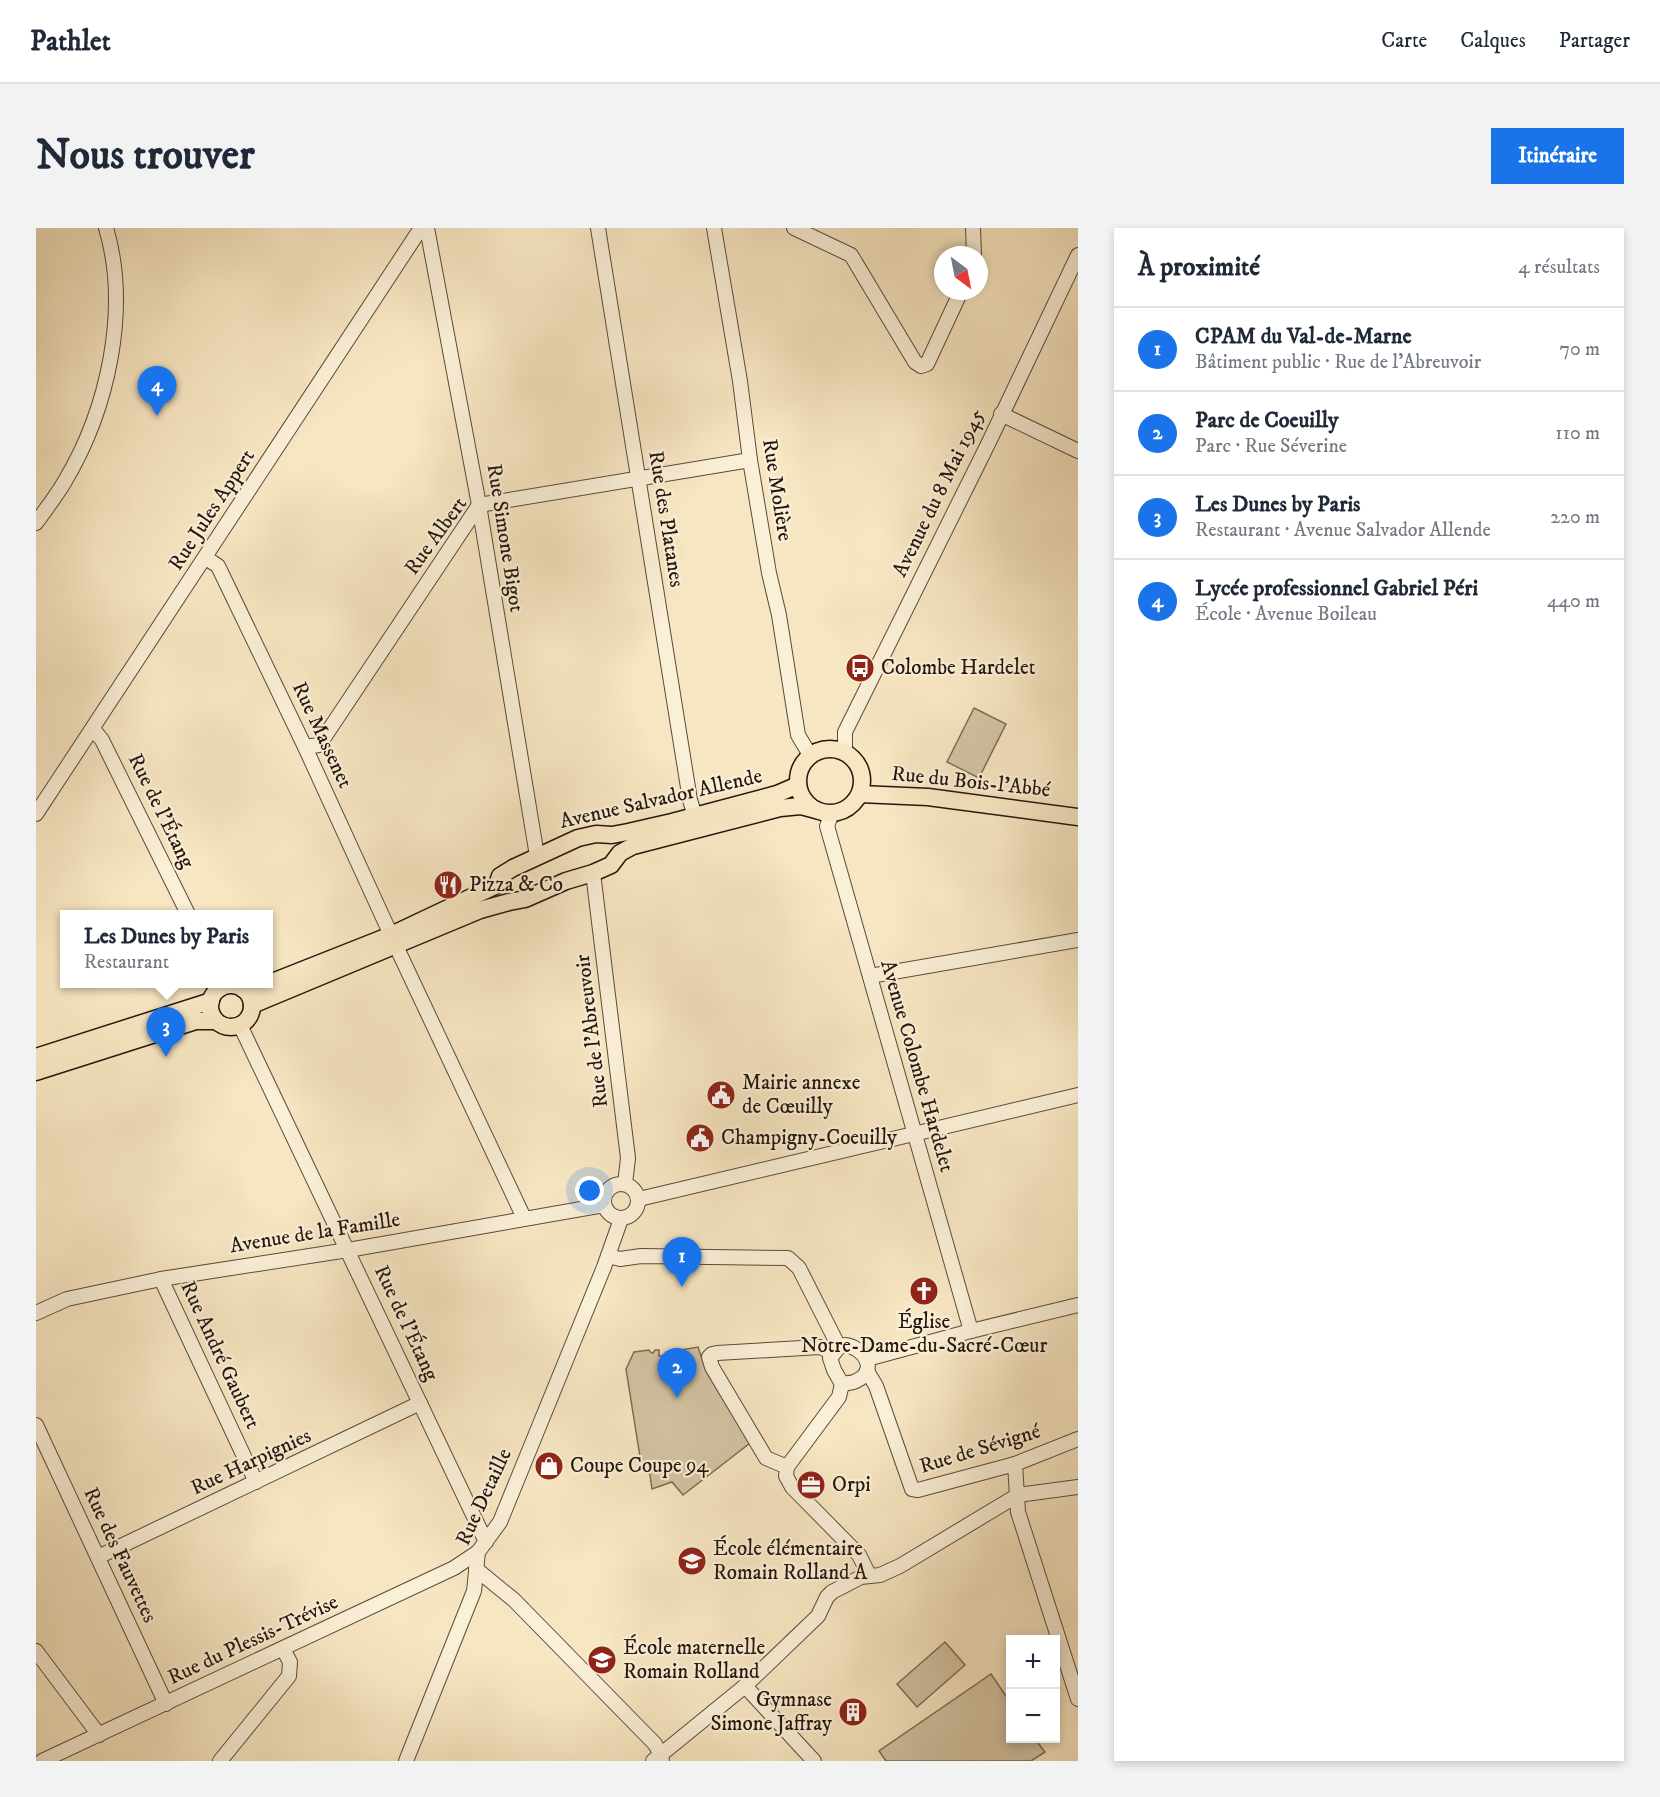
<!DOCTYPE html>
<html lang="fr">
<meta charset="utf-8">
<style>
:root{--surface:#fff;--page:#f2f2f3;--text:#1f2937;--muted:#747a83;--line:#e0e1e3;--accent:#1a73e8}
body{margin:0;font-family:"IM FELL DW Pica",serif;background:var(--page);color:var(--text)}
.controls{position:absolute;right:18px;bottom:18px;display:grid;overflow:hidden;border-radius:0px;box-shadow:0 3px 9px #0003}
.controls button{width:54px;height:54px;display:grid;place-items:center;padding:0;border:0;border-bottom:2px solid var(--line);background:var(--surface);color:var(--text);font:30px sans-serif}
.compass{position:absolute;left:898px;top:18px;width:54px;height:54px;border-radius:50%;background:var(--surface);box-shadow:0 3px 9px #0003;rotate:148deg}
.you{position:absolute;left:554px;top:963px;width:21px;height:21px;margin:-15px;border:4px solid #fff;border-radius:50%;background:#1a73e8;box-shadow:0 0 0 9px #1a73e833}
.badge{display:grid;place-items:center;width:39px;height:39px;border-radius:50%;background:var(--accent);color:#fff;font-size:20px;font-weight:700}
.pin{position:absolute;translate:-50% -50px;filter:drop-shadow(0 2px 3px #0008)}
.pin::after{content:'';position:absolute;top:32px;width:21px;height:18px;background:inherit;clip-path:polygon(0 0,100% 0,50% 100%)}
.popup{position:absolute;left:24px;top:682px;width:213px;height:78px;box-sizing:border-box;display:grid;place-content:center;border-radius:0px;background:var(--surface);filter:drop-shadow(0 2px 4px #0005);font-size:20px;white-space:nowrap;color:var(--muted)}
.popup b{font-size:22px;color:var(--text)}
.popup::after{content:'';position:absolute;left:50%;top:100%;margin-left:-12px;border:12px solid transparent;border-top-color:var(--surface)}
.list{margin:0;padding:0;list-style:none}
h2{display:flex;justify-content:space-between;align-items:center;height:78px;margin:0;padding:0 24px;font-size:26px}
h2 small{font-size:20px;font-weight:400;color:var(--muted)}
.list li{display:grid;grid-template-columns:39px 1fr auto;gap:18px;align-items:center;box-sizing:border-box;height:84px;padding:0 24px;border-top:2px solid var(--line)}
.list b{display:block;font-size:22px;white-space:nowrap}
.list p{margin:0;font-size:20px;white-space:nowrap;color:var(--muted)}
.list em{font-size:20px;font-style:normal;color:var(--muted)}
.map{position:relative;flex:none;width:1042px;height:1533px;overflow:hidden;border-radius:0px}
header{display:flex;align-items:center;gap:36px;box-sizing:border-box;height:84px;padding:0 30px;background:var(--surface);border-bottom:2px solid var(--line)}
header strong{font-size:28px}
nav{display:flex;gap:33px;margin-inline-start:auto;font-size:21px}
.intro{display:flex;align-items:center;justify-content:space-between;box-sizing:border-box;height:144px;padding:0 36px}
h1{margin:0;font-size:42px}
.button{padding:15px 27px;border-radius:0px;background:var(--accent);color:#fff;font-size:21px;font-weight:700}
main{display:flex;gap:36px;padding:0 36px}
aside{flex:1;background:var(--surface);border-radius:0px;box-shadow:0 3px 9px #0003}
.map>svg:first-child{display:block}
.green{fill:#d3c3a3;stroke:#7c6c58;stroke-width:1.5}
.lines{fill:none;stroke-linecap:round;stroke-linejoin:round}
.minor-casing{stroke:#594a3a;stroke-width:16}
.major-casing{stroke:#24160d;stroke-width:19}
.minor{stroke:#faefd7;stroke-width:14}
.major{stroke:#f7e6c2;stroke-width:16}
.labels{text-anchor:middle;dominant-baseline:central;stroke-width:4.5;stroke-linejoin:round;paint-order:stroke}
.street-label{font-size:21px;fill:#24160d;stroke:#faefd7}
.poi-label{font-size:21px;fill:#24160d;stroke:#faefd7;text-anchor:start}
</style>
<header>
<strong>Pathlet</strong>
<nav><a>Carte</a><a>Calques</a><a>Partager</a></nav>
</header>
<div class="intro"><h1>Nous trouver</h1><a class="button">Itinéraire</a></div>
<main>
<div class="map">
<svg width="1042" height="1533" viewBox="0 0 1042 1533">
<rect width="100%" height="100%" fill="#f7e6c2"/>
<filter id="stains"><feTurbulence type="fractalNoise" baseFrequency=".00333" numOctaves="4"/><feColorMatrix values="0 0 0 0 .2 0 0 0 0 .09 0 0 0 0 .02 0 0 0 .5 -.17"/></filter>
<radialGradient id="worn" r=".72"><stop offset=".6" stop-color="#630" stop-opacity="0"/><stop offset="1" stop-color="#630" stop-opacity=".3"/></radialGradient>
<g class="green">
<polygon points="938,480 970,496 943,550 911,534"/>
<polygon points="662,1119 670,1143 714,1215 647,1267 636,1254 616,1261 614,1247 605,1235 590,1141 598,1124 613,1122 614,1124 617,1125 619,1122 623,1122 623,1128 635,1127 635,1122 643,1125 645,1122"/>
<polygon points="909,1414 929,1437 881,1479 861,1456"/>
<polygon points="955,1446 974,1474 975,1510 999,1511 1009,1524 995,1533 850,1533 843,1523"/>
</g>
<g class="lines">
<g class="minor-casing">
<g id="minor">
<polyline points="391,0 443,277 501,628"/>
<polyline points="562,0 654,572 659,588"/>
<polyline points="678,0 704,153 714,232 733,345 743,387 762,507 774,527"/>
<polyline points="758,0 815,27 879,134 885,138 891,136 925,63"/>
<polyline points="937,0 938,27"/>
<polyline points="965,186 1042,223"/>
<path d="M0 295C10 281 21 267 29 253 72 181 94 81 70 0"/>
<polyline points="170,330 182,338 269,519 355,707"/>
<polyline points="57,501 66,512 152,686"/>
<polyline points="269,519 283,517 443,277 714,232"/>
<polyline points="809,524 809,504 953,214 1042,27"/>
<polyline points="796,585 791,598 935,1103"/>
<polyline points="0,586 385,0"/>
<polyline points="557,645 592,930 589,956"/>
<polyline points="360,718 488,990"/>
<polyline points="834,748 1042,712"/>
<polyline points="185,756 186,760"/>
<polyline points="204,797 450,1314"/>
<circle cx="585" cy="973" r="17"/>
<polyline points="603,971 1042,867"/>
<polyline points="572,1028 584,1031 605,1028 752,1030 763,1040 803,1119"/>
<polyline points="125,1051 220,1254"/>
<polyline points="0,1085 31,1071 125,1051 312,1022 568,977"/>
<path d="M809 1117C827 1119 844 1142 820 1153 817 1155 810 1155 806 1156L798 1142 794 1130 803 1119Z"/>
<polyline points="831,1131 935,1103 1042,1077"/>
<polyline points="831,1143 840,1158 876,1261 882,1262 979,1236 1042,1211"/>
<polyline points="806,1156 803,1169 751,1239 750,1248 756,1259 823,1327 833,1347"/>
<polyline points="0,1197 130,1476"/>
<polyline points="979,1236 982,1284 1042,1471"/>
<polyline points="751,1239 730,1230 676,1139 673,1129 676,1126 681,1125 784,1119 798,1125"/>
<polyline points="62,1329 384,1175"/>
<polyline points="440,1341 478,1372 619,1516 625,1527 626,1533"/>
<polyline points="0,1423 63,1507"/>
<polyline points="709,1458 778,1533"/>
<polyline points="6,1533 418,1340 442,1324"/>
<polyline points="184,1533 253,1448 254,1434 247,1421"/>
<polyline points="370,1533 438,1363 442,1324 464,1294 568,1039 585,991"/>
<polyline points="617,1533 709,1458 782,1388 791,1369 796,1364 825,1349 844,1347 864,1338 982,1267 1042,1259"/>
</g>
</g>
<g class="major-casing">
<g id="major">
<circle cx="794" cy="553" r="32"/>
<polyline points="824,566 892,569 1042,589"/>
<circle cx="195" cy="778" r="21"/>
<polyline points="207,761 226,758 355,707 461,657 464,648 477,640 542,610 560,606 576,607 592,604 636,594 741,566 762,557"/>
<polyline points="216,777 444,682 473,674 489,671 530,653 557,645 575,637 584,625 597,618 744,580 765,578 780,582"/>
<polyline points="0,829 175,773"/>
<polyline points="0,844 160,793 180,793"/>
</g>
</g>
<use href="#minor" class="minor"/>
<use href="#major" class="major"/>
</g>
<defs>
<g id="bus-disc" transform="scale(1.5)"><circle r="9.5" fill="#8f2418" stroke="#faefd7"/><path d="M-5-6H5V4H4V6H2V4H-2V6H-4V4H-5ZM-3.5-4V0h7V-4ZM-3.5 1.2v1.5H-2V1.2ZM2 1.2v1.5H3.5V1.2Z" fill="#fff"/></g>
<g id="restaurant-disc" transform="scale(1.5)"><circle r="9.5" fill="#8f2418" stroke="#faefd7"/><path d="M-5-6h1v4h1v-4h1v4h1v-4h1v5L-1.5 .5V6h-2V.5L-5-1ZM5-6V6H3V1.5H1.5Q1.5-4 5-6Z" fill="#fff"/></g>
<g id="civic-disc" transform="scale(1.5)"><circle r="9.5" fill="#8f2418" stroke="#faefd7"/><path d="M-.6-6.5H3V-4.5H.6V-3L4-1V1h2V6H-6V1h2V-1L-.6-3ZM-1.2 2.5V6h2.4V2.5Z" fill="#fff"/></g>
<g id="church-disc" transform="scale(1.5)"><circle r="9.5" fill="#8f2418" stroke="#faefd7"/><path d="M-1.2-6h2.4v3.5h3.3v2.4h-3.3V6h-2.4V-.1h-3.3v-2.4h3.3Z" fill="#fff"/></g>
<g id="shop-disc" transform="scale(1.5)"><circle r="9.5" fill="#8f2418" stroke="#faefd7"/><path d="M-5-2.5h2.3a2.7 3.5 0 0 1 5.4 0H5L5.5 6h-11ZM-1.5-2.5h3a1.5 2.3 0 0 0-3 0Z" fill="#fff"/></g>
<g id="office-disc" transform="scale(1.5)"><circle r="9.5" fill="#8f2418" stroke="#faefd7"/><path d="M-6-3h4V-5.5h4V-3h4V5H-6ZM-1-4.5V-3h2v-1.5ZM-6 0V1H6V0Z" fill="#fff"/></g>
<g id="school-disc" transform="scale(1.5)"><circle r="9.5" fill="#8f2418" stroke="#faefd7"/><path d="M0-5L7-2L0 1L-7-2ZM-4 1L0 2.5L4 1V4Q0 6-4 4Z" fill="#fff"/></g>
<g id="building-disc" transform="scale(1.5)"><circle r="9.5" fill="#8f2418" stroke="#faefd7"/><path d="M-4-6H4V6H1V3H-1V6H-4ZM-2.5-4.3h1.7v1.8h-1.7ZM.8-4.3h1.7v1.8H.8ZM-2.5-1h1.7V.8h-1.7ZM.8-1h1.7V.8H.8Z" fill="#fff"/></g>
</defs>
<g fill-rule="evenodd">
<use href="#bus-disc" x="824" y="440"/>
<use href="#restaurant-disc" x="412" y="657"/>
<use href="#civic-disc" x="685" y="867"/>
<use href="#civic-disc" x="664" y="910"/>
<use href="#church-disc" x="888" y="1063"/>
<use href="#shop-disc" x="513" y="1238"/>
<use href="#office-disc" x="775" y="1257"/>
<use href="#school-disc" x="656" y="1333"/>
<use href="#school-disc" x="566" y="1432"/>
<use href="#building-disc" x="817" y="1484"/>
</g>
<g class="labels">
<g class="street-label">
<text transform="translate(741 262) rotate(81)">Rue Molière</text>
<text transform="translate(903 265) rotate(-64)">Avenue du 8 Mai 1945</text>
<text transform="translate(176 282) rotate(-57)">Rue Jules Appert</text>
<text transform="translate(630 291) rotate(81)">Rue des Platanes</text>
<text transform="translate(400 308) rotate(-54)">Rue Albert</text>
<text transform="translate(469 310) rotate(81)">Rue Simone Bigot</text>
<text transform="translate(286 507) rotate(65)">Rue Massenet</text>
<text transform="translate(935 554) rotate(6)">Rue du Bois-l'Abbé</text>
<text transform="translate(625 571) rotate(-13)">Avenue Salvador Allende</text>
<text transform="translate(125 583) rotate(64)">Rue de l'Étang</text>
<text transform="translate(556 803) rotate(-97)">Rue de l'Abreuvoir</text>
<text transform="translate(881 838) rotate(74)">Avenue Colombe Hardelet</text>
<text transform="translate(279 1005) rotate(-9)">Avenue de la Famille</text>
<text transform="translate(370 1095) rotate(65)">Rue de l'Étang</text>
<text transform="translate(184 1127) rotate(65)">Rue André Gaubert</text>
<text transform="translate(944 1221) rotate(-17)">Rue de Sévigné</text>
<text transform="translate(215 1234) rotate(-25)">Rue Harpignies</text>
<text transform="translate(448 1269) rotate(-65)">Rue Detaille</text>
<text transform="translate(84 1327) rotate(65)">Rue des Fauvettes</text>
<text transform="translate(217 1412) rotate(-25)">Rue du Plessis-Trévise</text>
</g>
<g class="poi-label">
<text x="845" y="440">Colombe Hardelet</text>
<text x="433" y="657">Pizza &amp; Co</text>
<text x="706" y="855">Mairie annexe<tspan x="706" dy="24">de Cœuilly</tspan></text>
<text x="685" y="910">Champigny-Coeuilly</text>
<text x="888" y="1094" text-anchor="middle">Église<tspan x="888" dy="24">Notre-Dame-du-Sacré-Cœur</tspan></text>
<text x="534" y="1238">Coupe Coupe 94</text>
<text x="796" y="1257">Orpi</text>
<text x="677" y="1321">École élémentaire<tspan x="677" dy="24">Romain Rolland A</tspan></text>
<text x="587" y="1420">École maternelle<tspan x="587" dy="24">Romain Rolland</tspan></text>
<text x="796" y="1472" text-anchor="end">Gymnase<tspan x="796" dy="24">Simone Jaffray</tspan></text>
</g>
</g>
<rect width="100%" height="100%" filter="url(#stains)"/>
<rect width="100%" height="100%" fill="url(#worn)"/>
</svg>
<div class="controls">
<button>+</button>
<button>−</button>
</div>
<svg class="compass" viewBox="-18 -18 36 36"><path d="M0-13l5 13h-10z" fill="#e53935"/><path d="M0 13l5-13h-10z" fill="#747a83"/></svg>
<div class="you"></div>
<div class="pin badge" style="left:646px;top:1059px">1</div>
<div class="pin badge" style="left:641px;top:1170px">2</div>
<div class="pin badge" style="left:130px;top:829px">3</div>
<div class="popup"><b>Les Dunes by Paris</b>Restaurant</div>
<div class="pin badge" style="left:121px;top:188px">4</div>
</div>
<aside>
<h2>À proximité<small>4 résultats</small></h2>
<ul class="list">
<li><span class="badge">1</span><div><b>CPAM du Val-de-Marne</b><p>Bâtiment public · Rue de l'Abreuvoir</p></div><em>70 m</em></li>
<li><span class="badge">2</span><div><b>Parc de Coeuilly</b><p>Parc · Rue Séverine</p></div><em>110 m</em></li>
<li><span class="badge">3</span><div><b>Les Dunes by Paris</b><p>Restaurant · Avenue Salvador Allende</p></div><em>220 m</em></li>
<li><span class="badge">4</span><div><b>Lycée professionnel Gabriel Péri</b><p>École · Avenue Boileau</p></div><em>440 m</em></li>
</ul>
</aside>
</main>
